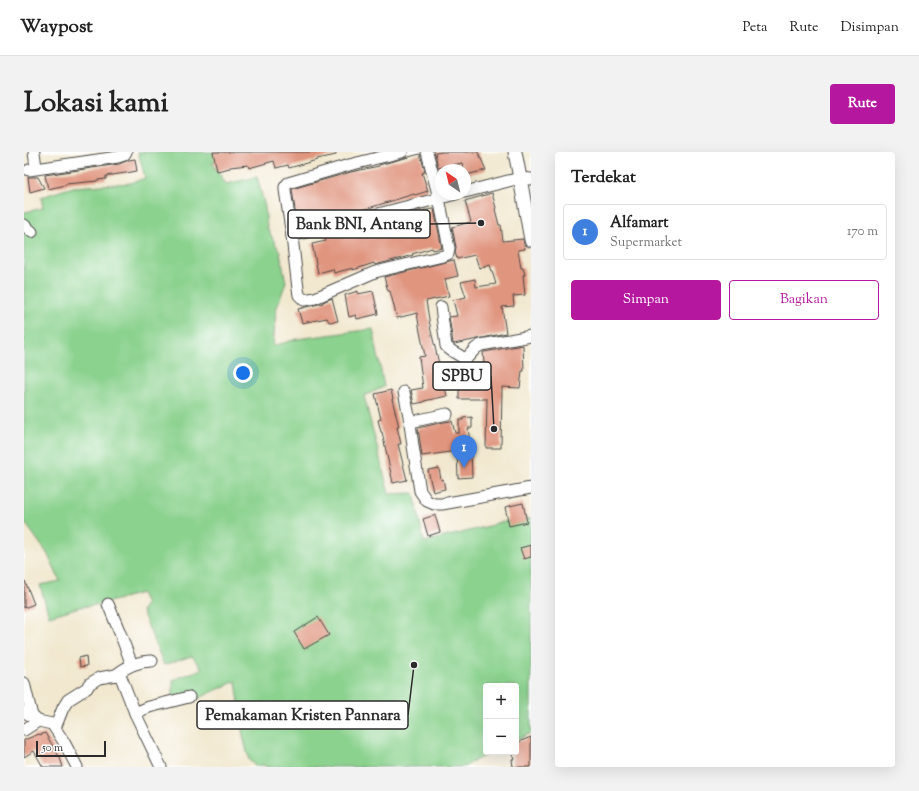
<!DOCTYPE html>
<html lang="id">
<meta charset="utf-8">
<style>
:root{--surface:#fff;--page:#f2f2f2;--text:#222;--muted:#767676;--line:#e0e0e0;--accent:#b5179e}
body{margin:0;font-family:"Sorts Mill Goudy",serif;background:var(--page);color:var(--text)}
.controls{position:absolute;right:12px;bottom:12px;display:grid;overflow:hidden;border-radius:4px;box-shadow:0 4px 16px #0002}
.controls button{width:36px;height:36px;display:grid;place-items:center;padding:0;border:0;border-bottom:1px solid var(--line);background:var(--surface);color:var(--text);font:20px sans-serif}
.compass{position:absolute;left:411px;top:12px;width:36px;height:36px;border-radius:50%;background:var(--surface);box-shadow:0 4px 16px #0002;rotate:325deg}
.scale{position:absolute;left:12px;bottom:10px;width:70px;box-sizing:border-box;padding-left:4px;border:2px solid #2b2b2b;border-top:0;font-size:11px;line-height:14px;white-space:nowrap;color:#2b2b2b;-webkit-text-stroke:3px #fff;paint-order:stroke}
.you{position:absolute;left:219px;top:221px;width:14px;height:14px;margin:-10px;border:3px solid #fff;border-radius:50%;background:#1a73e8;box-shadow:0 0 0 6px #1a73e833}
.badge{display:grid;place-items:center;width:26px;height:26px;border-radius:50%;background:var(--accent);color:#fff;font-size:13px;font-weight:700}
.pin{position:absolute;translate:-50% -33px;filter:drop-shadow(0 1px 2px #0008)}
.pin::after{content:'';position:absolute;top:21px;width:14px;height:12px;background:inherit;clip-path:polygon(0 0,100% 0,50% 100%)}
.list{margin:0;padding:0;list-style:none}
h2{display:flex;justify-content:space-between;align-items:center;height:52px;margin:0;padding:0 16px;font-size:17px}
h2 small{font-size:13px;font-weight:400;color:var(--muted)}
.list li{display:grid;grid-template-columns:26px 1fr auto;gap:12px;align-items:center;box-sizing:border-box;height:56px;margin:0 8px 8px;padding:0 8px;border:1px solid var(--line);border-radius:4px}
.list b{display:block;font-size:15px;white-space:nowrap}
.list p{margin:0;font-size:13px;white-space:nowrap;color:var(--muted)}
.list em{font-size:13px;font-style:normal;color:var(--muted)}
.actions{display:flex;gap:8px;padding:12px 16px}
.actions a{flex:1;padding:9px 0;border:1px solid var(--accent);border-radius:4px;text-align:center;font-size:14px;color:var(--accent)}
.actions .main{background:var(--accent);color:#fff}
.map{position:relative;flex:none;width:507px;height:615px;overflow:hidden;border-radius:4px}
header{display:flex;align-items:center;gap:24px;box-sizing:border-box;height:56px;padding:0 20px;background:var(--surface);border-bottom:1px solid var(--line)}
header strong{font-size:19px}
nav{display:flex;gap:22px;margin-inline-start:auto;font-size:14px}
.intro{display:flex;align-items:center;justify-content:space-between;box-sizing:border-box;height:96px;padding:0 24px}
h1{margin:0;font-size:28px}
.button{padding:10px 18px;border-radius:4px;background:var(--accent);color:#fff;font-size:14px;font-weight:700}
main{display:flex;gap:24px;padding:0 24px}
aside{flex:1;background:var(--surface);border-radius:4px;box-shadow:0 4px 16px #0002}
.map>svg:first-child{display:block}
.green{fill:#8bd28e;stroke:#5b7e5c}
.building{fill:#e0957f}
.lines{fill:none;stroke-linecap:round;stroke-linejoin:round}
.minor-casing{stroke:#494744;stroke-width:13}
.major-casing{stroke:#494744;stroke-width:15}
.minor{stroke:#fff;stroke-width:11}
.major{stroke:#fff;stroke-width:13}
.leader{fill:none;stroke:#2b2b2b;stroke-width:1.5}
.callout-dot{fill:#2b2b2b;stroke:#fff;stroke-width:1.5}
.callout{fill:#fff;stroke:#2b2b2b;stroke-width:1.5}
.callout-label{font-size:16px;text-anchor:middle;font-weight:bold;fill:#2b2b2b}
</style>
<header>
<strong>Waypost</strong>
<nav><a>Peta</a><a>Rute</a><a>Disimpan</a></nav>
</header>
<div class="intro"><h1>Lokasi kami</h1><a class="button">Rute</a></div>
<main>
<div class="map">
<svg width="507" height="615" viewBox="0 0 507 615">
<rect width="100%" height="100%" fill="#fff"/>
<filter id="ink" filterUnits="userSpaceOnUse"><feTurbulence type="fractalNoise" baseFrequency=".025" numOctaves="2"/><feDisplacementMap in="SourceGraphic" scale="8" xChannelSelector="R" yChannelSelector="G"/><feConvolveMatrix kernelMatrix="1 2 1 2 8 2 1 2 1" color-interpolation-filters="sRGB"/></filter>
<filter id="wash" filterUnits="userSpaceOnUse"><feTurbulence type="fractalNoise" baseFrequency=".012" numOctaves="4" result="noise"/><feDisplacementMap in="SourceGraphic" scale="16" xChannelSelector="R" yChannelSelector="G"/><feGaussianBlur stdDeviation="0.9" result="paint"/><feColorMatrix in="noise" values="0 0 0 0 0 0 0 0 0 0 0 0 0 0 0 0 0 1.4 0 .05"/><feComposite in="paint" operator="in"/></filter>
<g filter="url(#wash)">
<rect width="100%" height="100%" fill="#f1e8cf"/>
<polygon class="green" points="114,0 227,0 188,11 202,32 233,25 241,55 243,76 256,100 262,130 252,158 249,194 273,187 349,177 360,235 340,244 365,342 390,341 400,390 469,373 472,371 507,366 507,581 492,588 492,534 462,534 462,600 468,600 446,611 441,615 242,615 241,613 232,614 225,608 219,584 212,529 173,547 149,552 149,528 178,517 168,504 140,513 118,459 122,452 117,441 78,452 56,455 25,464 16,433 36,429 23,401 2,372 0,372 0,60 1,60 19,56 17,45 49,35 107,31 121,26"/>
<g id="blocks">
<g class="building">
<polygon points="189,0 312,0 312,3 293,7 293,8 265,16 264,13 252,16 250,9 225,16 224,13 206,15 206,16 193,19"/>
<polygon points="418,0 454,0 462,18 442,23 438,11 414,16 411,1"/>
<polygon points="396,2 401,19 400,19 400,21 398,21 404,39 391,43 390,42 335,59 317,63 317,64 307,66 306,63 286,70 286,69 273,73 268,37 327,20 355,14 355,13"/>
<polygon points="111,7 113,19 102,21 82,24 82,27 73,28 73,29 42,32 42,33 24,37 21,23 95,12 105,8"/>
<polygon points="4,25 14,25 20,36 6,40"/>
<polygon points="468,41 472,56 471,57 475,73 477,73 479,89 499,87 501,97 494,98 497,116 499,116 501,123 499,123 501,143 489,144 490,154 478,155 482,181 430,192 429,191 425,165 433,164 429,148 442,145 437,130 451,127 452,135 472,132 466,113 455,116 451,103 433,107 431,100 432,95 428,75 447,70 441,49"/>
<polygon points="410,57 418,96 409,98 408,96 388,102 389,103 374,107 351,113 350,111 329,118 329,116 310,121 309,117 294,121 288,92 302,89 300,83 338,74 338,75 355,71 394,59"/>
<polygon points="430,108 434,124 421,127 425,144 402,149 407,179 423,244 400,249 400,250 390,252 387,238 399,236 395,205 401,204 396,180 393,161 373,166 366,139 364,139 360,125"/>
<polygon points="334,139 334,142 349,139 354,162 333,167 332,163 325,165 321,143"/>
<polygon points="308,146 314,169 305,170 303,166 278,171 274,157 299,151 299,150"/>
<polygon points="499,193 500,219 498,219 496,236 478,235 477,296 462,296 463,247 435,247 435,235 438,235 437,223 457,222 458,211 460,211 459,200 460,200"/>
<polygon points="367,238 369,247 368,247 375,275 373,275 377,292 374,292 383,328 369,331 358,280 357,280 354,268 357,267 351,242"/>
<polygon points="448,265 448,276 444,276 447,297 448,325 434,326 433,299 398,304 394,276 420,270 428,269 431,281 435,281 435,268 439,268 439,266"/>
<polygon points="415,316 417,328 419,327 421,337 409,340 404,318"/>
<polygon points="499,351 503,370 485,374 481,355"/>
<polygon points="411,363 416,380 404,384 399,367"/>
<polygon points="507,393 507,405 500,407 496,396"/>
<polygon points="0,429 1,429 10,452 0,456"/>
<polygon points="294,465 305,483 280,497 270,480"/>
<polygon points="62,504 63,514 56,515 55,506"/>
<polygon points="21,581 36,606 39,615 19,615 10,599 0,605 0,588 15,582 16,583"/>
<polygon points="507,585 507,615 489,615 488,607 490,607 487,600 492,600 492,591"/>
</g>
</g>
</g>
<g filter="url(#ink)">
<use href="#blocks" fill-opacity="0" stroke="#494744" stroke-width="1"/>
<g class="lines">
<g class="minor-casing">
<g id="minor">
<polyline points="10,0 12,16"/>
<path d="M403 0 415 46 425 96 424 102 419 104 351 120 291 146 280 148 275 143 274 137 268 84C322 70 377 56 432 42"/>
<polyline points="5,18 94,5 100,3 102,0"/>
<polyline points="441,40 496,26 507,27"/>
<polyline points="0,73 8,80"/>
<polyline points="268,84 261,38 261,35 264,31 325,13 378,0"/>
<path d="M417 155 422 194C428 201 436 202 441 208L452 196 457 193 507 184"/>
<polyline points="380,240 385,264 389,294 396,339 403,349 410,352 418,352 507,336"/>
<polyline points="386,270 423,262"/>
<polyline points="84,452 96,481 108,513"/>
<path d="M92 523C103 514 114 509 128 509"/>
<polyline points="0,531 8,564"/>
<polyline points="0,560 8,564 14,569 28,572 40,590 53,615"/>
<polyline points="31,576 39,556 44,548 63,536 65,532 75,526 92,523 97,525 111,561"/>
<polyline points="0,578 14,569"/>
<polyline points="137,615 111,561 125,555 165,545"/>
</g>
</g>
<g class="major-casing">
<polyline id="major" points="491,0 496,26 507,88"/>
</g>
<use href="#minor" class="minor"/>
<use href="#major" class="major"/>
</g>
</g>
<path class="leader" d="M457 71L406 72M470 277L467 224M390 513L384 563"/>
<g class="callout-dot">
<circle cx="457" cy="71" r="4"/>
<circle cx="470" cy="277" r="4"/>
<circle cx="390" cy="513" r="4"/>
</g>
<g class="callout">
<rect x="264" y="58" width="142" height="28" rx="4"/>
<rect x="409" y="210" width="58" height="28" rx="4"/>
<rect x="173" y="549" width="211" height="28" rx="4"/>
</g>
<g class="callout-label">
<text x="335" y="77">Bank BNI, Antang</text>
<text x="438" y="229">SPBU</text>
<text x="279" y="568">Pemakaman Kristen Pannara</text>
</g>
</svg>
<div class="controls">
<button>+</button>
<button>−</button>
</div>
<svg class="compass" viewBox="-18 -18 36 36"><path d="M0-13l5 13h-10z" fill="#e53935"/><path d="M0 13l5-13h-10z" fill="#767676"/></svg>
<div class="scale">50 m</div>
<div class="you"></div>
<div class="pin badge" style="left:440px;top:316px;background:#3f7fe0">1</div>
</div>
<aside>
<h2>Terdekat<small></small></h2>
<ul class="list">
<li><span class="badge" style="background:#3f7fe0">1</span><div><b>Alfamart</b><p>Supermarket</p></div><em>170 m</em></li>
</ul>
<div class="actions"><a class="main">Simpan</a><a>Bagikan</a></div>
</aside>
</main>
